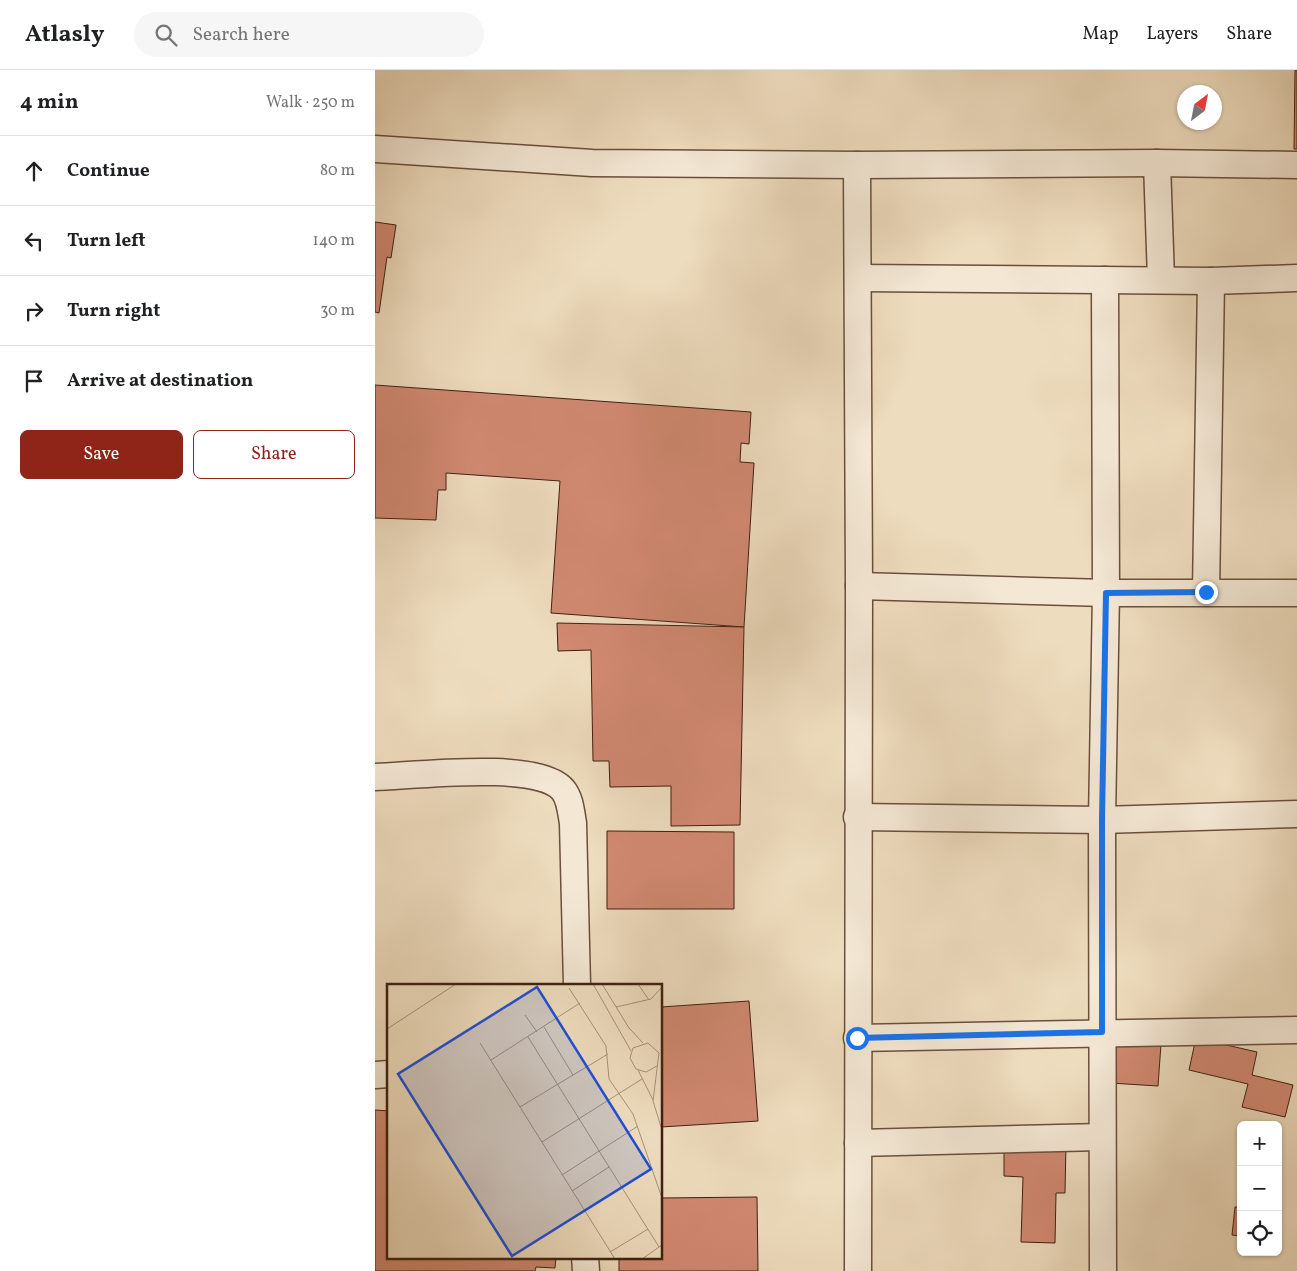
<!DOCTYPE html>
<meta charset="utf-8">
<style>
:root{--surface:#fff;--page:#f6f6f6;--text:#202124;--muted:#757577;--line:#e0e0e0;--accent:#8f2418}
body{margin:0;font-family:Vollkorn,serif;background:var(--page);color:var(--text)}
.controls{position:absolute;right:15px;bottom:15px;display:grid;overflow:hidden;border-radius:8px;box-shadow:0 1px 4px #0004}
.controls button{width:45px;height:45px;display:grid;place-items:center;padding:0;border:0;border-bottom:1px solid var(--line);background:var(--surface);color:var(--text);font:25px sans-serif}
.compass{position:absolute;left:802px;top:15px;width:45px;height:45px;border-radius:50%;background:var(--surface);box-shadow:0 1px 4px #0004;rotate:32deg}
.stop{position:absolute;width:15px;height:15px;margin:-11px;border:4px solid #1a73e8;border-radius:50%;background:#fff}
.stop.end{background:#1a73e8;border-color:#fff;box-shadow:0 1px 5px #0008}
.list{margin:0;padding:0;list-style:none}
h2{display:flex;justify-content:space-between;align-items:center;height:65px;margin:0;padding:0 20px;font-size:21px}
h2 small{font-size:16px;font-weight:400;color:var(--muted)}
.list li{display:grid;grid-template-columns:32px 1fr auto;gap:15px;align-items:center;box-sizing:border-box;height:70px;padding:0 20px;border-top:1px solid var(--line)}
.list b{display:block;font-size:19px;white-space:nowrap}
.list em{font-size:16px;font-style:normal;color:var(--muted)}
.actions{display:flex;gap:10px;padding:15px 20px}
.actions a{flex:1;padding:11px 0;border:1px solid var(--accent);border-radius:8px;text-align:center;font-size:18px;color:var(--accent)}
.actions .main{background:var(--accent);color:#fff}
.icon{flex:none;width:28px;height:28px;fill:none;stroke:currentColor;stroke-width:2;stroke-linecap:round;stroke-linejoin:round}
.map{position:relative;flex:none;width:922px;height:1201px;overflow:hidden}
header{display:flex;align-items:center;gap:30px;box-sizing:border-box;height:70px;padding:0 25px;background:var(--surface);border-bottom:1px solid var(--line)}
header strong{font-size:24px}
nav{display:flex;gap:28px;margin-inline-start:auto;font-size:18px}
.search{width:350px;height:45px;background:var(--page);display:flex;align-items:center;gap:12px;box-sizing:border-box;padding:0 18px;border-radius:28px;color:var(--muted);font-size:19px}
main{display:flex}
aside{flex:1;background:var(--surface)}
.map>svg:first-child{display:block}
.building{fill:#d18972;stroke:#3f2011}
.lines{fill:none;stroke-linecap:round;stroke-linejoin:round}
.minor-casing{stroke:#6b4f3c;stroke-width:29}
.minor{stroke:#f4e8d5;stroke-width:26}
.route{stroke:#1a73e8;stroke-width:6}
.inset-road{fill:none;stroke:#a89179;stroke-width:1}
.view{fill:#1d4ed8;fill-opacity:0.15;stroke:#1d4ed8;stroke-width:2.5}
.inset-edge{fill:none;stroke:#3f2011;stroke-width:2.5}
</style>
<header>
<strong>Atlasly</strong>
<div class="search"><svg class="icon" aria-label="search" viewBox="0 0 24 24"><circle cx="10" cy="10" r="6"/><path d="M15 15l6 6"/></svg>Search here</div>
<nav><a>Map</a><a>Layers</a><a>Share</a></nav>
</header>
<main>
<aside>
<h2>4 min<small>Walk · 250 m</small></h2>
<ul class="list">
<li><svg class="icon" aria-label="ahead" viewBox="0 0 24 24"><path d="M12 20V5M6 11l6-6 6 6"/></svg><div><b>Continue</b></div><em>80 m</em></li>
<li><svg class="icon" aria-label="left" viewBox="0 0 24 24"><path d="M17 20v-9H6M10 6l-5 5 5 5"/></svg><div><b>Turn left</b></div><em>140 m</em></li>
<li><svg class="icon" aria-label="right" viewBox="0 0 24 24"><path d="M7 20v-9h11M14 6l5 5-5 5"/></svg><div><b>Turn right</b></div><em>30 m</em></li>
<li><svg class="icon" aria-label="arrive" viewBox="0 0 24 24"><path d="M6 21V4h12l-3 4 3 4H6"/></svg><div><b>Arrive at destination</b></div></li>
</ul>
<div class="actions"><a class="main">Save</a><a>Share</a></div>
</aside>
<div class="map">
<svg width="922" height="1201" viewBox="0 0 922 1201">
<rect width="100%" height="100%" fill="#eedcbe"/>
<filter id="stains"><feTurbulence type="fractalNoise" baseFrequency=".004" numOctaves="4"/><feColorMatrix values="0 0 0 0 .2 0 0 0 0 .09 0 0 0 0 .02 0 0 0 .5 -.17"/></filter>
<radialGradient id="worn" r=".72"><stop offset=".6" stop-color="#630" stop-opacity="0"/><stop offset="1" stop-color="#630" stop-opacity=".3"/></radialGradient>
<g class="building">
<polygon points="920,0 922,0 922,79 919,79"/>
<polygon points="0,152 21,155 16,188 12,187 4,243 0,242"/>
<polygon points="0,315 376,342 374,374 366,373 365,392 379,393 369,557 176,543 185,411 71,403 71,420 63,420 61,450 0,448"/>
<polygon points="182,553 369,557 365,755 296,756 296,716 235,717 234,691 218,691 216,580 183,581"/>
<polygon points="232,761 359,762 359,839 232,839"/>
<polygon points="374,931 383,1051 286,1057 286,937"/>
<polygon points="821,968 882,982 877,1005 918,1015 910,1047 867,1037 873,1014 814,1000"/>
<polygon points="739,971 786,974 783,1016 735,1013"/>
<polygon points="0,1040 14,1041 14,1187 181,1187 180,1198 161,1197 160,1201 0,1201"/>
<polygon points="691,1074 690,1123 681,1123 680,1173 646,1172 648,1107 629,1106 629,1081"/>
<polygon points="382,1127 383,1201 244,1201 244,1187 286,1187 286,1128"/>
<polygon points="860,1137 866,1137 866,1166 857,1165"/>
</g>
<g class="lines">
<g class="minor-casing">
<g id="minor">
<polyline points="0,79 217,93 482,95 782,93 922,95"/>
<polyline points="782,93 786,209"/>
<polyline points="482,95 484,516 483,1201"/>
<polyline points="483,208 836,211 922,208"/>
<polyline points="484,516 731,523 922,523"/>
<polyline points="831,522 836,211"/>
<path d="M0 707C38 706 164 690 188 720 195 728 196 742 198 753L202 915"/>
<polyline points="482,747 727,750 922,744"/>
<polyline points="482,968 922,960"/>
<polyline points="0,1005 14,1004"/>
<polyline points="483,1073 727,1067"/>
<polyline points="210,1187 211,1201"/>
<polyline points="728,1201 727,750 731,523 730,210"/>
</g>
</g>
<use href="#minor" class="minor"/>
</g>
<g class="lines">
<polyline class="route" points="482,968 727,962 727,750 731,523 831,522"/>
</g>
<g transform="translate(12 914)">
<rect width="275" height="275" fill="#eedcbe"/>
<path class="inset-road" d="M206 0 244 67M215 0 242 44 256 59M251 0 262 16M182 4 219 62 222 95 246 130 275 214M229 23 264 15 275 3M138 31 150 48M157 43 186 91M0 45 69 0M141 53 272 263M93 59 228 275M104 76 193 19M270 82 259 88 249 85 243 74 246 64 261 59 272 69 266 117 275 146M251 86 266 116M133 123 221 70M155 158 255 95M175 191 251 142M185 207 222 183M223 268 261 245M255 275 275 261"/>
<path class="view" d="M150 3 264 185 125 272 11 90Z"/>
<rect width="275" height="275" class="inset-edge"/>
</g>
<rect width="100%" height="100%" filter="url(#stains)"/>
<rect width="100%" height="100%" fill="url(#worn)"/>
</svg>
<div class="controls">
<button>+</button>
<button>−</button>
<button><svg class="icon" aria-label="locate" viewBox="0 0 24 24"><circle cx="12" cy="12" r="6"/><path d="M12 2v4M12 18v4M2 12h4M18 12h4"/></svg></button>
</div>
<svg class="compass" viewBox="-18 -18 36 36"><path d="M0-13l5 13h-10z" fill="#e53935"/><path d="M0 13l5-13h-10z" fill="#757577"/></svg>
<div class="stop" style="left:482px;top:968px"></div>
<div class="stop end" style="left:831px;top:522px"></div>
</div>
</main>
